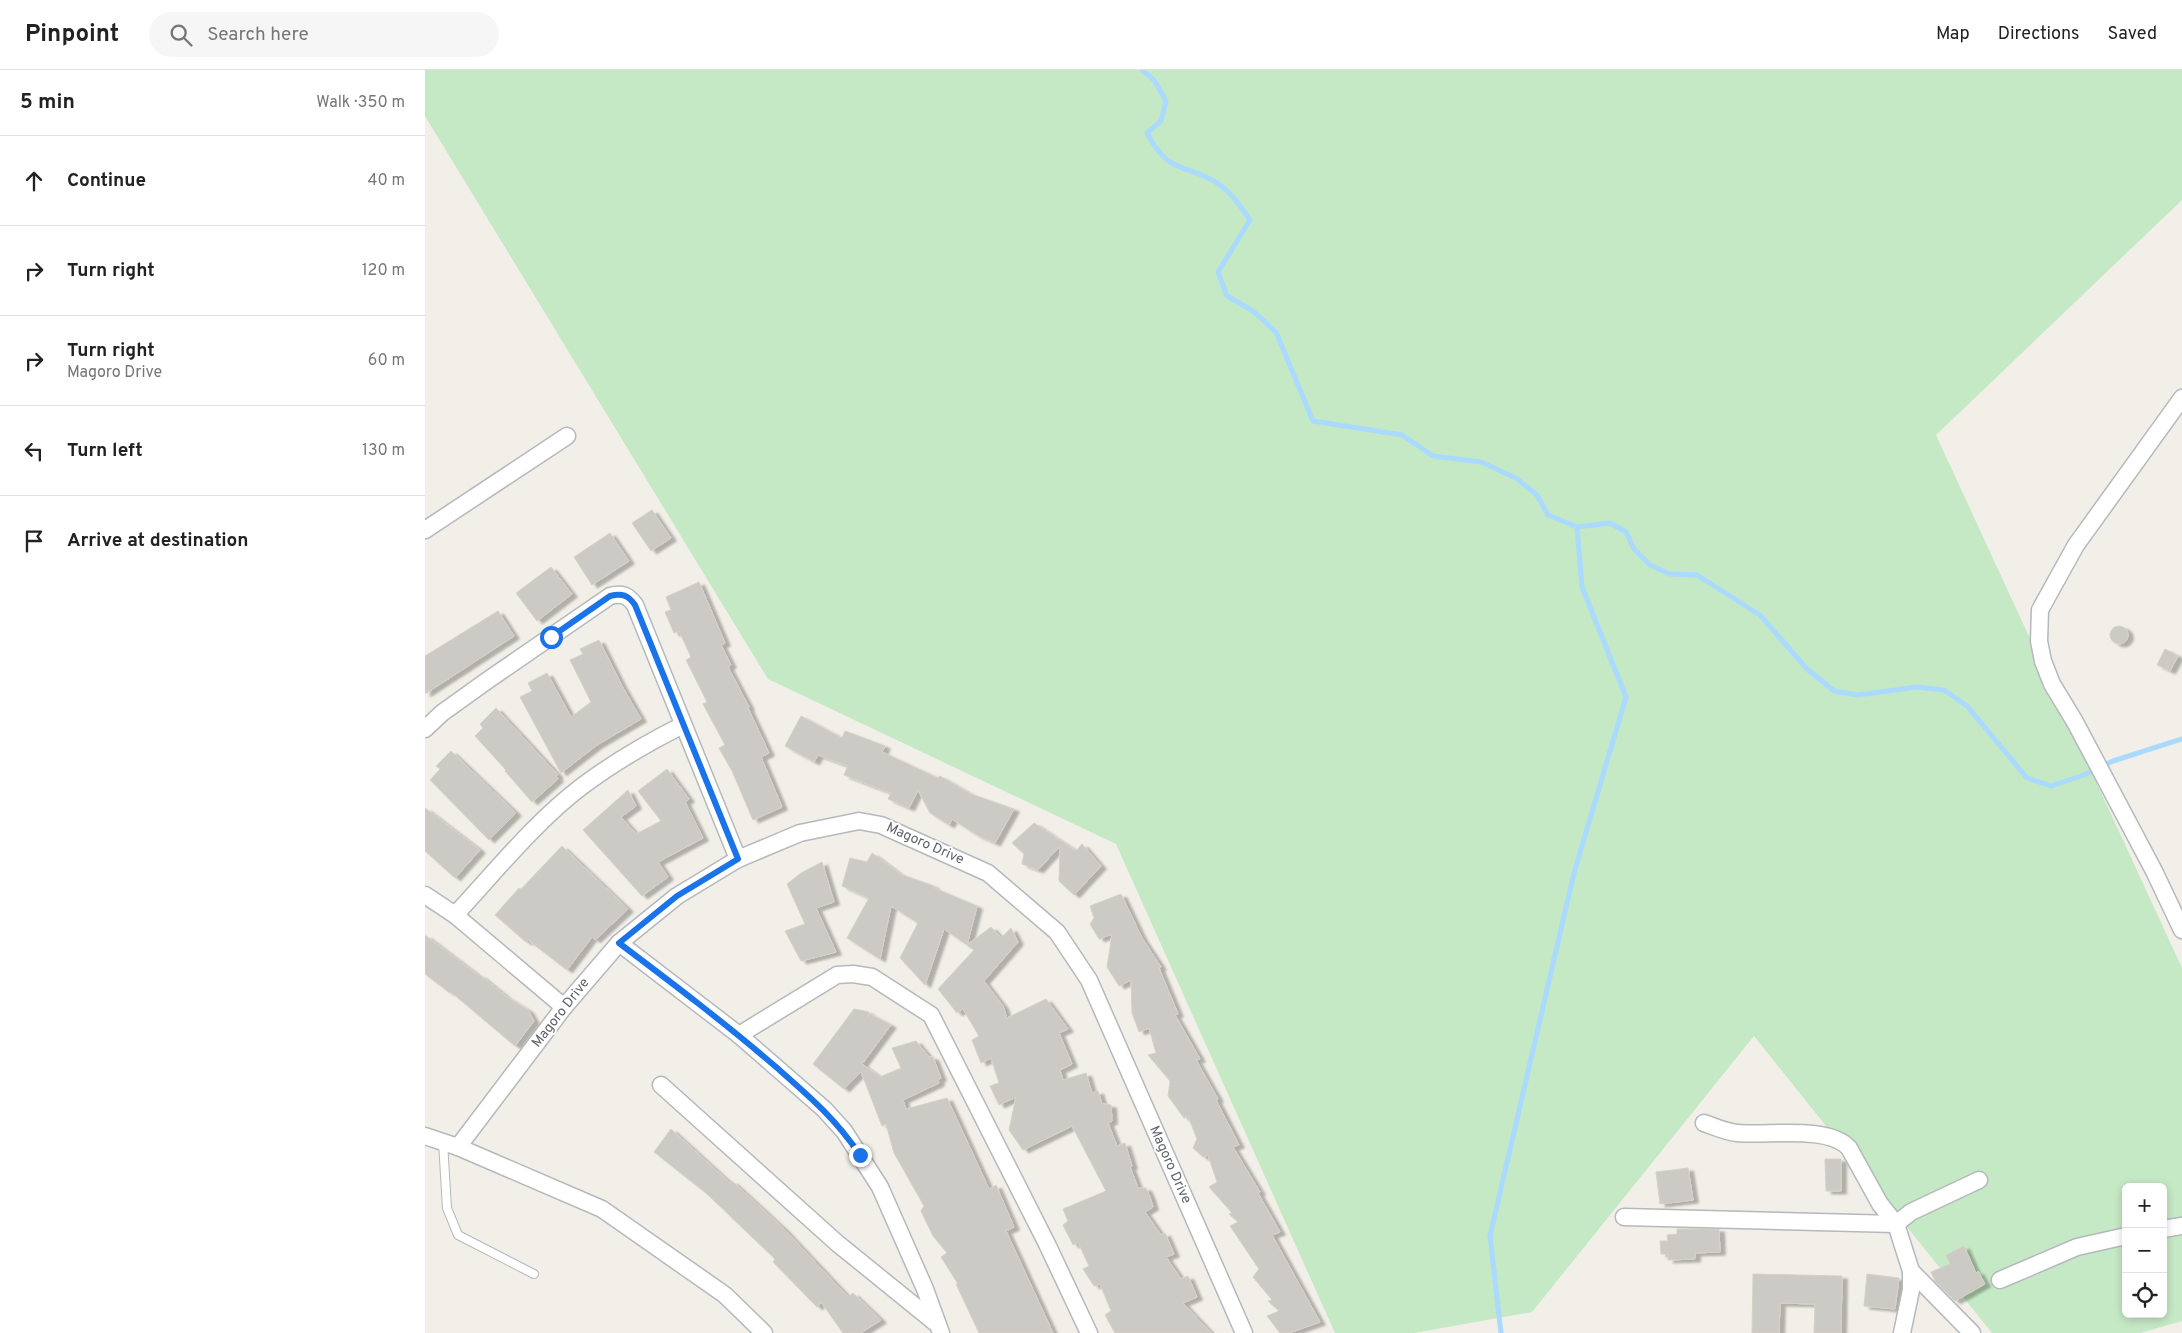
<!DOCTYPE html>
<meta charset="utf-8">
<style>
:root{--surface:#fff;--page:#f6f6f6;--text:#222;--muted:#767676;--line:#e0e0e0}
body{margin:0;font-family:Overpass,sans-serif;background:var(--page);color:var(--text)}
.controls{position:absolute;right:15px;bottom:15px;display:grid;overflow:hidden;border-radius:8px;box-shadow:0 2px 8px #0003}
.controls button{width:45px;height:45px;display:grid;place-items:center;padding:0;border:0;border-bottom:1px solid var(--line);background:var(--surface);color:var(--text);font:25px sans-serif}
.stop{position:absolute;width:15px;height:15px;margin:-11px;border:4px solid #1a73e8;border-radius:50%;background:#fff}
.stop.end{background:#1a73e8;border-color:#fff;box-shadow:0 1px 5px #0008}
.list{margin:0;padding:0;list-style:none}
h2{display:flex;justify-content:space-between;align-items:center;height:65px;margin:0;padding:0 20px;font-size:21px}
h2 small{font-size:16px;font-weight:400;color:var(--muted)}
.list li{display:grid;grid-template-columns:32px 1fr auto;gap:15px;align-items:center;box-sizing:border-box;height:90px;padding:0 20px;border-top:1px solid var(--line)}
.list b{display:block;font-size:19px;white-space:nowrap}
.list p{margin:0;font-size:16px;white-space:nowrap;color:var(--muted)}
.list em{font-size:16px;font-style:normal;color:var(--muted)}
.icon{flex:none;width:28px;height:28px;fill:none;stroke:currentColor;stroke-width:2;stroke-linecap:round;stroke-linejoin:round}
.map{position:relative;flex:none;width:1757px;height:1263px;overflow:hidden}
header{display:flex;align-items:center;gap:30px;box-sizing:border-box;height:70px;padding:0 25px;background:var(--surface);border-bottom:1px solid var(--line)}
header strong{font-size:24px}
nav{display:flex;gap:28px;margin-inline-start:auto;font-size:18px}
.search{width:350px;height:45px;background:var(--page);display:flex;align-items:center;gap:12px;box-sizing:border-box;padding:0 18px;border-radius:28px;color:var(--muted);font-size:19px}
main{display:flex}
aside{flex:1;background:var(--surface)}
.map>svg:first-child{display:block}
.green{fill:#c5e8c5;fill-rule:evenodd}
.lines{fill:none;stroke-linecap:round;stroke-linejoin:round}
.stream{stroke:#aadaff;stroke-width:5}
.building{fill:#cccac5;stroke:#d6d1c6;filter:url(#shadow)}
.lane-casing{stroke:#b5b8bc;stroke-width:10}
.street-casing{stroke:#b5b8bc;stroke-width:19}
.lane{stroke:#fff;stroke-width:8}
.street{stroke:#fff;stroke-width:16}
.route{stroke:#1a73e8;stroke-width:6}
.labels{text-anchor:middle;dominant-baseline:central;stroke-width:4;stroke-linejoin:round;paint-order:stroke}
.street-label{font-size:14px;fill:#5f6368;stroke:#fff}
</style>
<header>
<strong>Pinpoint</strong>
<div class="search"><svg class="icon" aria-label="search" viewBox="0 0 24 24"><circle cx="10" cy="10" r="6"/><path d="M15 15l6 6"/></svg>Search here</div>
<nav><a>Map</a><a>Directions</a><a>Saved</a></nav>
</header>
<main>
<aside>
<h2>5 min<small>Walk · 350 m</small></h2>
<ul class="list">
<li><svg class="icon" aria-label="ahead" viewBox="0 0 24 24"><path d="M12 20V5M6 11l6-6 6 6"/></svg><div><b>Continue</b></div><em>40 m</em></li>
<li><svg class="icon" aria-label="right" viewBox="0 0 24 24"><path d="M7 20v-9h11M14 6l5 5-5 5"/></svg><div><b>Turn right</b></div><em>120 m</em></li>
<li><svg class="icon" aria-label="right" viewBox="0 0 24 24"><path d="M7 20v-9h11M14 6l5 5-5 5"/></svg><div><b>Turn right</b><p>Magoro Drive</p></div><em>60 m</em></li>
<li><svg class="icon" aria-label="left" viewBox="0 0 24 24"><path d="M17 20v-9H6M10 6l-5 5 5 5"/></svg><div><b>Turn left</b></div><em>130 m</em></li>
<li><svg class="icon" aria-label="arrive" viewBox="0 0 24 24"><path d="M6 21V4h12l-3 4 3 4H6"/></svg><div><b>Arrive at destination</b></div></li>
</ul>
</aside>
<div class="map">
<svg width="1757" height="1263" viewBox="0 0 1757 1263">
<defs>
<filter id="shadow"><feDropShadow dx="5.5" dy="3" stdDeviation="1" flood-color="#0004"/></filter>
</defs>
<rect width="100%" height="100%" fill="#f1efe8"/>
<path class="green" d="M0 0H1757V130L1511 365 1757 898V1251L1715 1263H1567L1329 966 1107 1242 989 1263H910L691 774 343 609 0 46ZM1701 1117H1738V1244H1701Z"/>
<g class="lines">
<g class="stream">
<path d="M717 0 729 10 741 31 736 51 722 63C743 102 754 93 787 110 804 119 814 134 825 150L793 202 802 226 828 241 851 262 888 351 977 365 1008 386 1056 392 1091 408 1112 425 1123 445 1152 457 1185 453 1201 462 1209 479 1225 495 1245 504 1272 505 1335 545 1382 599 1409 621 1433 625 1492 617 1519 620 1542 636 1602 708 1626 716 1659 705 1688 691 1757 669"/>
<polyline points="1076,1263 1065,1166 1149,803 1201,627 1157,517 1152,457"/>
</g>
</g>
<g class="building">
<polygon points="227,440 246,468 226,481 207,453"/>
<polygon points="185,463 204,491 167,515 149,487"/>
<polygon points="126,497 147,524 112,551 91,523"/>
<polygon points="274,512 300,573 296,575 306,595 303,597 324,637 323,638 344,683 336,687 357,737 328,750 307,701 294,678 300,675 278,634 282,632 261,590 266,587 254,561 249,563 240,542 246,540 241,527"/>
<polygon points="73,541 89,566 0,624 0,586"/>
<circle cx="1694" cy="565" r="9"/>
<polygon points="174,570 197,616 216,649 172,675 136,703 95,627 107,621 103,613 122,603 146,647 166,632 145,590 158,584 155,579"/>
<polygon points="1740,579 1753,586 1745,601 1732,595"/>
<polygon points="71,638 133,705 131,706 133,709 107,732 80,701 81,700 50,666 58,658 55,654"/>
<polygon points="376,646 417,668 420,661 460,676 457,682 513,708 515,706 546,724 589,739 570,773 552,765 527,749 524,755 505,743 493,720 484,738 463,729 466,723 419,705 423,696 393,685 389,692 360,676"/>
<polygon points="26,681 91,743 64,770 5,710 15,699 11,696"/>
<polygon points="242,699 264,729 260,732 278,768 233,792 243,807 217,826 158,760 203,720 211,736 196,747 211,764 236,751 213,721"/>
<polygon points="0,738 55,780 30,808 0,781"/>
<polygon points="609,753 651,781 657,774 676,796 649,825 634,811 635,776 613,800 597,794 599,784 587,773"/>
<polygon points="137,776 203,839 170,870 167,867 142,900 103,870 101,872 70,845 94,818 96,819"/>
<polygon points="447,783 475,804 509,816 509,818 552,836 542,875 519,859 500,915 475,888 493,853 466,836 455,889 422,868 444,828 417,816 425,788 442,792"/>
<polygon points="397,792 409,832 391,838 411,882 376,891 360,861 380,854 362,814 376,803"/>
<polygon points="696,824 717,868 736,897 734,898 753,944 750,945 775,989 771,990 793,1029 791,1030 814,1075 808,1077 835,1122 833,1123 855,1162 847,1165 895,1252 864,1263 855,1263 842,1246 854,1241 843,1231 847,1230 828,1207 834,1199 805,1156 813,1152 804,1144 807,1143 784,1117 792,1112 783,1085 778,1087 768,1078 772,1069 763,1046 759,1048 743,1026 745,1011 723,985 731,983 724,958 714,962 707,943 706,910 694,916 682,897 687,864 674,869 665,854 669,848 665,836"/>
<polygon points="566,857 576,868 586,858 593,872 559,911 578,936 582,948 621,929 643,959 634,963 647,994 635,1000 638,1010 661,1003 667,1023 673,1021 677,1034 686,1035 687,1051 683,1053 692,1076 700,1073 707,1096 705,1097 713,1118 721,1118 725,1127 728,1137 720,1142 736,1165 740,1163 749,1184 741,1187 756,1209 763,1206 772,1227 758,1233 786,1263 690,1263 680,1245 686,1241 675,1214 669,1216 658,1199 664,1196 653,1172 648,1175 638,1155 643,1151 638,1139 681,1121 647,1056 598,1080 584,1060 591,1027 574,1035 565,1016 574,1013 566,988 556,993 547,970 554,966 538,939 532,943 513,919 549,880 542,875"/>
<polygon points="0,865 54,906 55,905 82,927 103,940 109,951 90,976 26,922 25,923 0,904"/>
<polygon points="429,939 444,942 442,948 445,944 466,955 437,994 455,1007 476,998 467,978 491,971 504,987 508,987 516,1008 513,1010 514,1013 478,1030 481,1039 522,1028 564,1119 571,1115 589,1157 581,1161 628,1263 554,1263 531,1214 533,1214 516,1187 522,1183 508,1166 496,1141 499,1136 469,1083 461,1054 457,1056 436,1002 419,1019 388,994"/>
<polygon points="246,1059 305,1113 307,1111 358,1158 423,1227 428,1223 456,1250 436,1263 418,1263 396,1232 392,1237 348,1192 350,1189 281,1123 229,1082"/>
<polygon points="1400,1089 1416,1089 1416,1121 1401,1121"/>
<polygon points="1263,1098 1268,1130 1235,1134 1231,1102"/>
<polygon points="1252,1159 1294,1159 1295,1182 1270,1183 1270,1189 1243,1190 1243,1184 1236,1184 1235,1171 1243,1171 1242,1165 1252,1164"/>
<polygon points="1539,1176 1551,1203 1553,1201 1560,1214 1530,1231 1510,1211 1506,1202 1525,1194 1521,1185"/>
<polygon points="1328,1204 1417,1206 1416,1263 1389,1263 1390,1234 1355,1233 1354,1263 1327,1263"/>
<polygon points="1442,1204 1474,1208 1470,1239 1439,1236"/>
</g>
<g class="lines">
<g class="lane-casing">
<polyline id="lane" points="18,1072 22,1138 33,1165 109,1204"/>
</g>
<g class="street-casing">
<g id="street">
<polyline points="1757,328 1651,475 1615,540 1614,571 1618,591 1627,614 1650,652 1729,801 1757,860"/>
<polyline points="0,460 142,366"/>
<path d="M0 659 17 643 63 610 185 526C197 523 203 525 210 535L313 789"/>
<polyline points="0,825 30,845 139,937"/>
<path d="M30 845C70 802 109 753 156 717 188 693 222 673 258 655"/>
<polyline points="194,873 314,965 399,1039 419,1061 455,1117 500,1219 516,1263"/>
<polyline points="314,965 412,905 428,904 447,907 506,945 622,1174 664,1263"/>
<polyline points="236,1015 412,1173 512,1254"/>
<path d="M1279 1053C1290 1057 1301 1062 1312 1063 1343 1066 1403 1055 1424 1078L1455 1134 1471 1154 1486 1201V1220L1477 1263"/>
<polyline points="0,1066 33,1077 177,1139 300,1225 339,1263"/>
<polyline points="33,1077 139,937 194,873 252,826 313,789 375,763 434,751 456,755 563,803 632,862 664,910 819,1263"/>
<polyline points="1199,1147 1471,1154 1486,1142 1554,1110"/>
<polyline points="1738,1159 1757,1156"/>
<polyline points="1486,1201 1547,1263"/>
<polyline points="1575,1210 1652,1177 1701,1166"/>
</g>
</g>
<use href="#lane" class="lane"/>
<use href="#street" class="street"/>
</g>
<g class="lines">
<path class="route" d="M126 567 185 526C197 523 203 525 210 535L313 789 252 826 194 873C247 913 300 953 351 997 384 1026 410 1048 435 1085"/>
</g>
<g class="labels">
<g class="street-label">
<text transform="translate(500 774) rotate(24)">Magoro Drive</text>
<text transform="translate(136 943) rotate(-52)">Magoro Drive</text>
<text transform="translate(745 1095) rotate(66)">Magoro Drive</text>
</g>
</g>
</svg>
<div class="controls">
<button>+</button>
<button>−</button>
<button><svg class="icon" aria-label="locate" viewBox="0 0 24 24"><circle cx="12" cy="12" r="6"/><path d="M12 2v4M12 18v4M2 12h4M18 12h4"/></svg></button>
</div>
<div class="stop" style="left:126px;top:567px"></div>
<div class="stop end" style="left:435px;top:1085px"></div>
</div>
</main>
